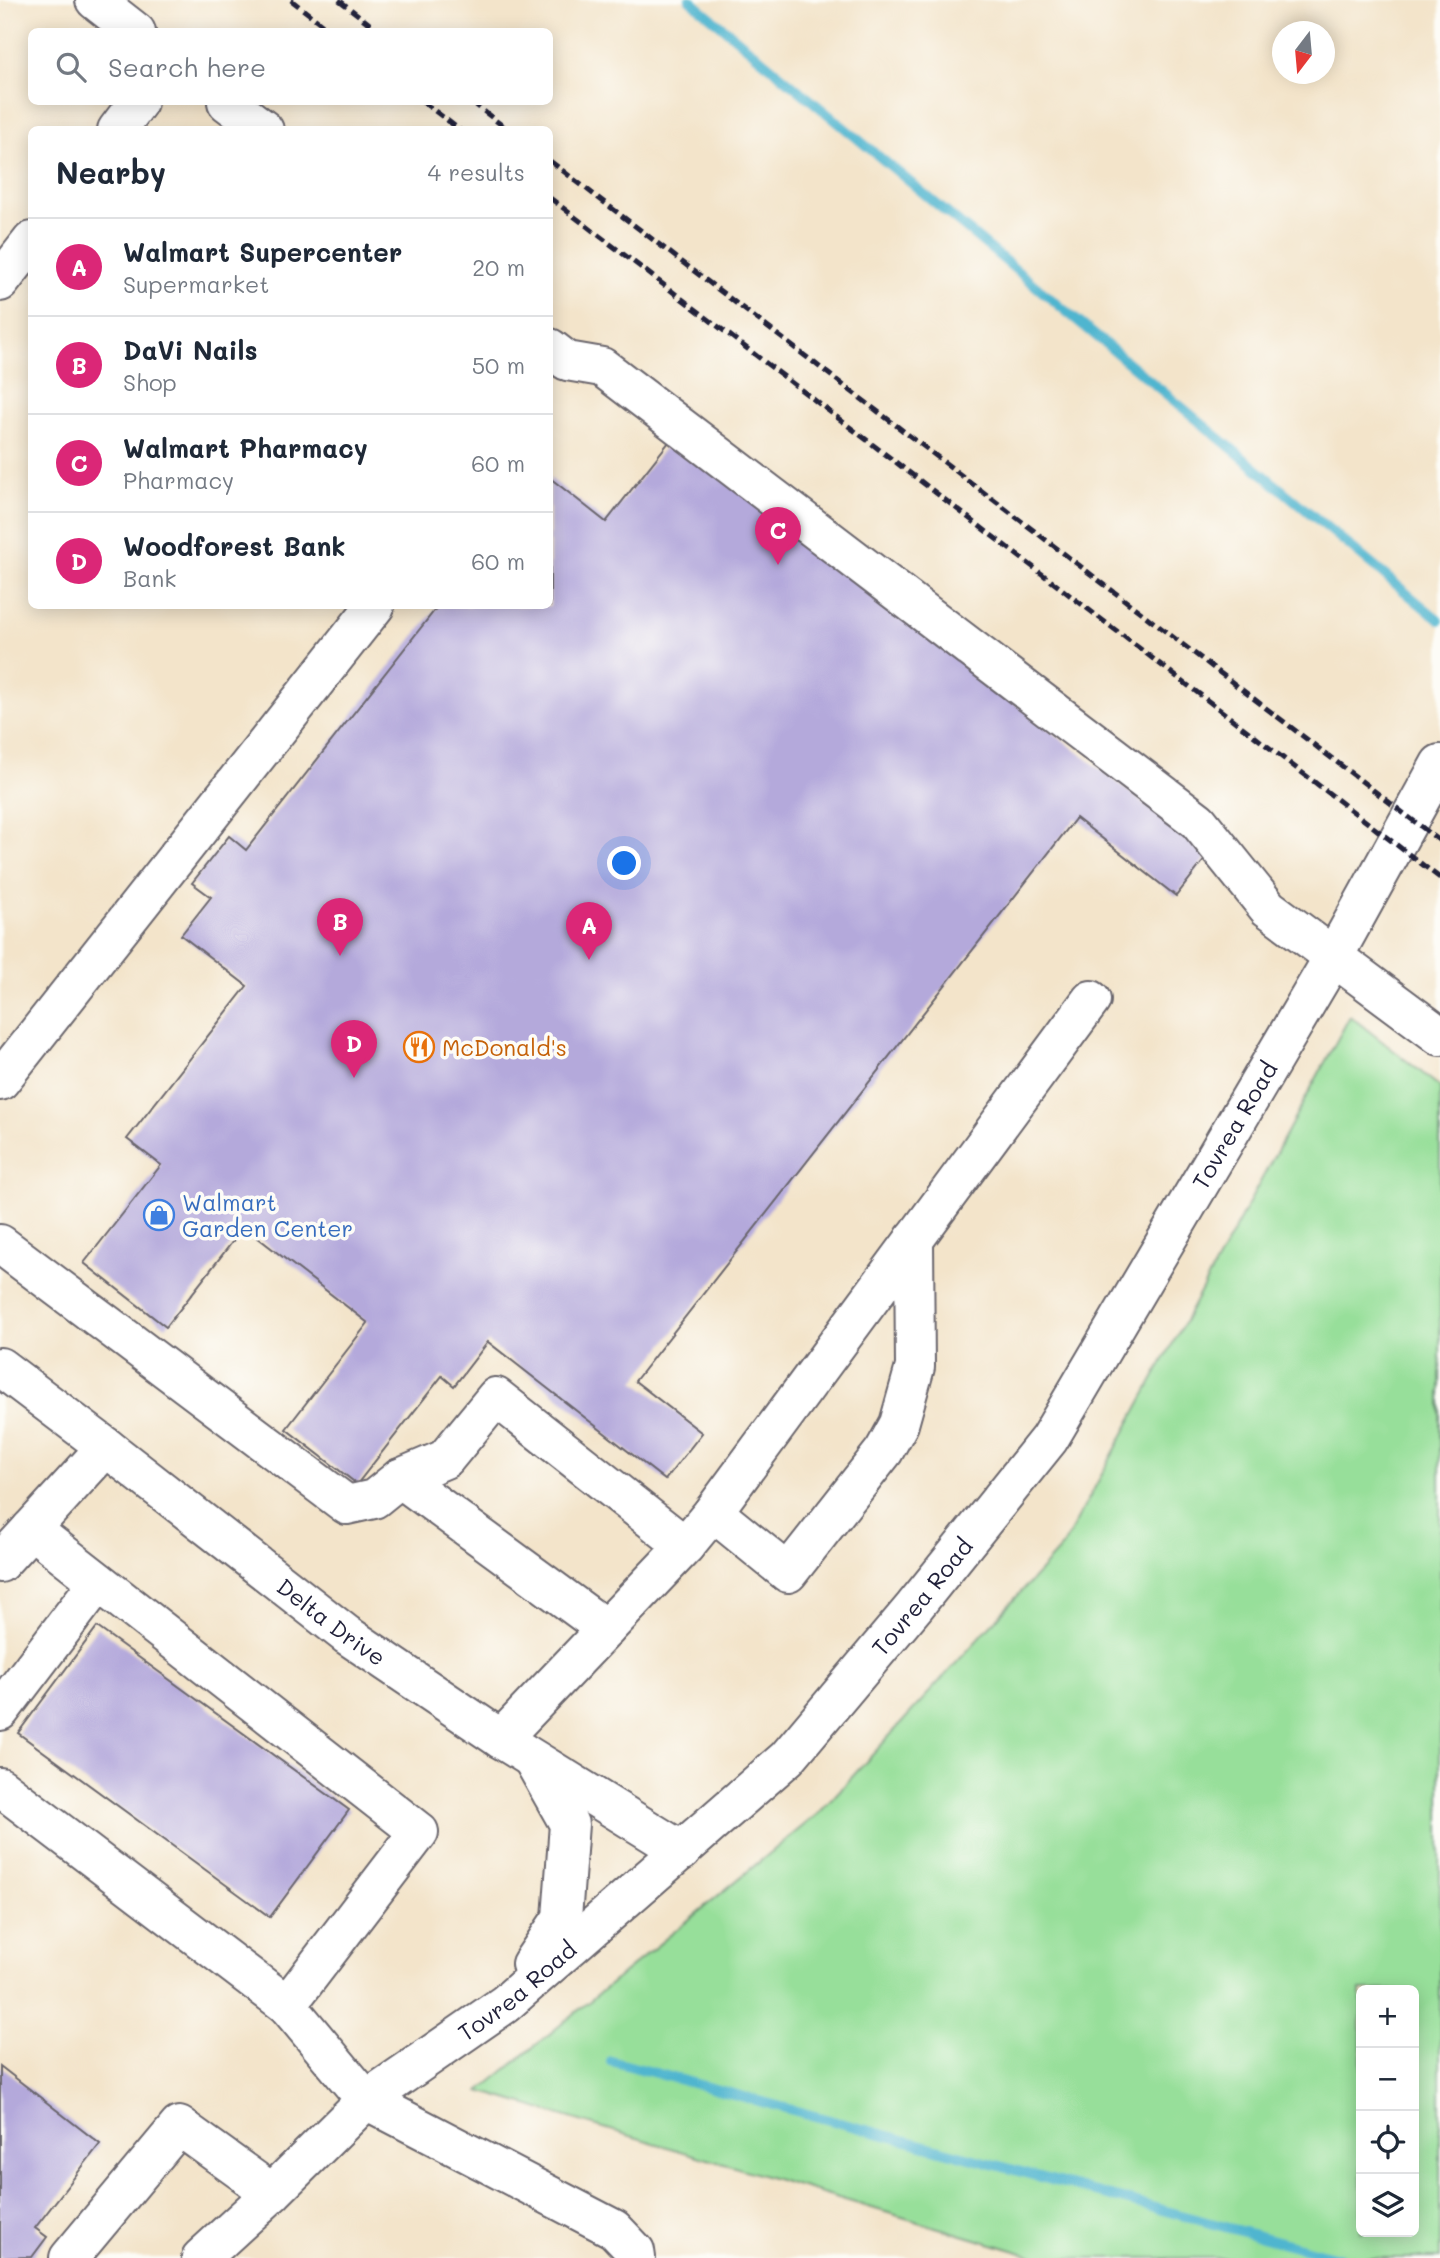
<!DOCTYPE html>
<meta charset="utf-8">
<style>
:root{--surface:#fff;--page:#f2f2f3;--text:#1f2937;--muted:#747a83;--line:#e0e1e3;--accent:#db2777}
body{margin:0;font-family:Mali,sans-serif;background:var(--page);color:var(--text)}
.controls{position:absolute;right:21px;bottom:21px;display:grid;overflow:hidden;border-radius:10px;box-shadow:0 4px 18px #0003}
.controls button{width:63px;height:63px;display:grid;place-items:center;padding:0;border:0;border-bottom:2px solid var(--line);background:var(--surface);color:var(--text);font:35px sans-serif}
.compass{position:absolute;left:1272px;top:21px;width:63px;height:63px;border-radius:50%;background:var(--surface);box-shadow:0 4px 18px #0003;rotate:196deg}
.you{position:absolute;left:625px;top:864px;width:24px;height:24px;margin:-18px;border:5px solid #fff;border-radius:50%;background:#1a73e8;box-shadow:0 0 0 10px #1a73e833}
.badge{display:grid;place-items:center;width:46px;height:46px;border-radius:50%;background:var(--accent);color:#fff;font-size:23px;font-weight:700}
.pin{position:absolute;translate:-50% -58px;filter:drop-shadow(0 2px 4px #0008)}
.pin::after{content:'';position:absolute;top:37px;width:24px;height:21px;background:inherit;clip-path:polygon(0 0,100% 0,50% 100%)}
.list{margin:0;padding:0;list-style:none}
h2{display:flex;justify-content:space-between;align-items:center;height:91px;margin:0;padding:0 28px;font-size:30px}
h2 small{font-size:23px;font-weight:400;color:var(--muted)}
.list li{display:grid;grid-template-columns:46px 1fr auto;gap:21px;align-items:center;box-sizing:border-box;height:98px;padding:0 28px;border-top:2px solid var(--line)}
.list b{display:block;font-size:26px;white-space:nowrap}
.list p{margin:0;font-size:23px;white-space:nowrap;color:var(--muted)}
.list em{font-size:23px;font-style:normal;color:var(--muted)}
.icon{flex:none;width:38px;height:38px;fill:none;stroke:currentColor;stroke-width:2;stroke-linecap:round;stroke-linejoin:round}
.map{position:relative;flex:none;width:1440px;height:2258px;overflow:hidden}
.search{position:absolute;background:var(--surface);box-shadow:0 4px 18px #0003;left:28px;top:28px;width:525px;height:77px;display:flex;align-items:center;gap:18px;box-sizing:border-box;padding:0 24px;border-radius:10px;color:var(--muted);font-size:26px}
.panel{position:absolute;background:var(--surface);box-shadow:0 4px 18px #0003;left:28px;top:126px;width:525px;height:483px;border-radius:10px}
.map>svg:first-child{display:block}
.green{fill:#97df9a;stroke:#5c806a;stroke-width:2;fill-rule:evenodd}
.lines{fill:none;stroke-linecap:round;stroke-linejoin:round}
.stream{stroke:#50b5cf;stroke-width:10}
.building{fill:#b4a9db}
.minor-casing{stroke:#6b666d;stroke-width:42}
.minor{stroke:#fff;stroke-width:38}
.rail{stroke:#22223b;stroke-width:5;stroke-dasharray:10 5;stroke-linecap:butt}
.labels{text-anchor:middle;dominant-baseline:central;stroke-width:7;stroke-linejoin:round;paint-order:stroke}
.food-label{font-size:23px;fill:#c56008;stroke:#fdfcf7;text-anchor:start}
.street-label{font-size:23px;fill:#22223b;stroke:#fdfcf7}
.shop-label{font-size:23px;fill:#366cbe;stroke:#fdfcf7;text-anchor:start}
</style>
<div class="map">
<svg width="1440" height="2258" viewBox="0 0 1440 2258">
<rect width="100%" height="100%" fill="#fdfcf7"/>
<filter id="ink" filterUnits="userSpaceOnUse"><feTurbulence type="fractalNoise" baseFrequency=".0143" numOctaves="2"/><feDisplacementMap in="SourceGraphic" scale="14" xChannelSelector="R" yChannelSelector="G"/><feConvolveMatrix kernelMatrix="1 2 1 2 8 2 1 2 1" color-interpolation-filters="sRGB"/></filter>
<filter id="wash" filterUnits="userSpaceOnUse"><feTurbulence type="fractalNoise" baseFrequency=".00686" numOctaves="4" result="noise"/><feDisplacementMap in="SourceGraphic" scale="28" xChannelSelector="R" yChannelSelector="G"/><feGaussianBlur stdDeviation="1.57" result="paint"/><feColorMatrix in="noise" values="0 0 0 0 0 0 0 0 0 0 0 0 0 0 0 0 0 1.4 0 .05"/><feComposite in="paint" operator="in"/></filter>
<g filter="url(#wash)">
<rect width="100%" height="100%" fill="#f3e4ca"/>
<path class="green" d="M1350 1016 1440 1087V2258H1039L480 2091 820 1812 1063 1546ZM1361 1990H1414V2232H1361Z"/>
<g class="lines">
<g class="stream">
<polyline points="690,0 1439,620"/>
<polyline points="611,2061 1340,2258"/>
</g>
</g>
<g id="blocks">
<g class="building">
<polygon points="673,437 1209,854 1176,896 1076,818 635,1381 702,1433 665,1480 488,1342 454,1386 442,1376 357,1484 286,1429 368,1323 244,1227 166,1327 84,1263 161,1165 127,1139 247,986 181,935 211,897 192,883 229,836 246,850 438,606 550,606 550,478 606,522"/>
<polygon points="97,1627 349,1810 270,1917 18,1733"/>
<polygon points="0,2066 100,2144 35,2228 47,2237 32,2257 0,2258"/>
</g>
</g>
</g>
<g filter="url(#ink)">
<use href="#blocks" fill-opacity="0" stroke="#6b666d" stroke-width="2"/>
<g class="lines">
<g class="minor-casing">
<g id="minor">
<polyline points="95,0 136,32"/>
<polyline points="227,102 264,130"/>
<polyline points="117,130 138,102"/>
<polyline points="0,282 32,241"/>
<polyline points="550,348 567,361 602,367 1198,821 1268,908 1440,1036"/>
<polyline points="0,1081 375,606"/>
<polyline points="0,1244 347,1505 374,1499 400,1478 445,1459 496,1397 685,1546"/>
<path id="s1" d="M0 1367 106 1447 347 1635 501 1739 682 1851"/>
<polyline points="400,1478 606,1629"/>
<polyline points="713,1512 788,1573 884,1451 899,1424 915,1367 914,1239"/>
<polyline points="31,1529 419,1832 287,2005"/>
<polyline points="0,1563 106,1447"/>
<polyline points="0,1711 98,1582"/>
<polyline points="501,1739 685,1546 713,1512 1091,1000"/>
<polyline points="0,1787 287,2005 366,2100 614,2229 635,2251 636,2258"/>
<polyline points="531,1964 562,1918 569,1824 533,1760"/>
<polyline points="69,2258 179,2126 272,2193"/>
<path id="s2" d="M201 2258 272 2193 366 2100 505 2004 787 1758 914 1607 1049 1439 1334 956 1440 764"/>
</g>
</g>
<use href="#minor" class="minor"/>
<g class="rail">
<polyline points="291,0 332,32"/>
<polyline points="339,0 380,32"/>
<polyline points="423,102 460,130"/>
<polyline points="472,102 508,130"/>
<polyline points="550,161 1440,841"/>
<polyline points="550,198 1440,878"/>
</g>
</g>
</g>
<defs>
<g id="restaurant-ring" transform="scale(1.575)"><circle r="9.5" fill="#fdfcf7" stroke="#e8710a" stroke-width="1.5"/><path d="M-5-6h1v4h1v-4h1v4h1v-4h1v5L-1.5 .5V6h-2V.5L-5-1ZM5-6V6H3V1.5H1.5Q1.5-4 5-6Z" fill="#e8710a"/></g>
<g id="shop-ring" transform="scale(1.575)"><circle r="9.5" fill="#fdfcf7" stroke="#3f7fe0" stroke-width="1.5"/><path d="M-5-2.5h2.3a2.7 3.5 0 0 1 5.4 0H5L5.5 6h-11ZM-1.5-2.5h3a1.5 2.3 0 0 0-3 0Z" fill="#3f7fe0"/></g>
</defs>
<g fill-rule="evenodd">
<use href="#restaurant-ring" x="419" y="1047"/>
<use href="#shop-ring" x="159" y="1215"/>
</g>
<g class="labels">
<g class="food-label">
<text x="442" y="1047">McDonald's</text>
</g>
<g class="street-label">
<text stroke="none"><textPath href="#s2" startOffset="1549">Tovrea Road</textPath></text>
<text stroke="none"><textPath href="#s2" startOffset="982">Tovrea Road</textPath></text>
<text stroke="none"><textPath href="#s1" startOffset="418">Delta Drive</textPath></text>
<text stroke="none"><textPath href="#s2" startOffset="415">Tovrea Road</textPath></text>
</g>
<g class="shop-label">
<text x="182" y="1202">Walmart<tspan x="182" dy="26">Garden Center</tspan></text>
</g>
</g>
</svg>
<div class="controls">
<button>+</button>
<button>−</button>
<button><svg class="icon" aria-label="locate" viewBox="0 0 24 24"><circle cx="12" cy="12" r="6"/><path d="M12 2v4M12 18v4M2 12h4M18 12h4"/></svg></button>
<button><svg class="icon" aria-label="layers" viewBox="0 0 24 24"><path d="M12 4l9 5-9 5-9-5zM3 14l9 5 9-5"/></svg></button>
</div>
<svg class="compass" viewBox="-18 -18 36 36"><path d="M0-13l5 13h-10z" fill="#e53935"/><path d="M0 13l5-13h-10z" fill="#747a83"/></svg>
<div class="you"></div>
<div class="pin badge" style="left:589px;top:960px">A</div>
<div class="pin badge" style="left:340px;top:956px">B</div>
<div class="pin badge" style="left:778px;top:565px">C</div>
<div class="pin badge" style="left:354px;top:1078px">D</div>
<div class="search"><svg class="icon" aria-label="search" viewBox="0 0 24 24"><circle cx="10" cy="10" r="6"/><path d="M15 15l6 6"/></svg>Search here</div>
<section class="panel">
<h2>Nearby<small>4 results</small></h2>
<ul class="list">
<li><span class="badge">A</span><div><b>Walmart Supercenter</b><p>Supermarket</p></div><em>20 m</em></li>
<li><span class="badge">B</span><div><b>DaVi Nails</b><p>Shop</p></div><em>50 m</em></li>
<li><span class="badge">C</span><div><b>Walmart Pharmacy</b><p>Pharmacy</p></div><em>60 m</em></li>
<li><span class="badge">D</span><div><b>Woodforest Bank</b><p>Bank</p></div><em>60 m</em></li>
</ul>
</section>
</div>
